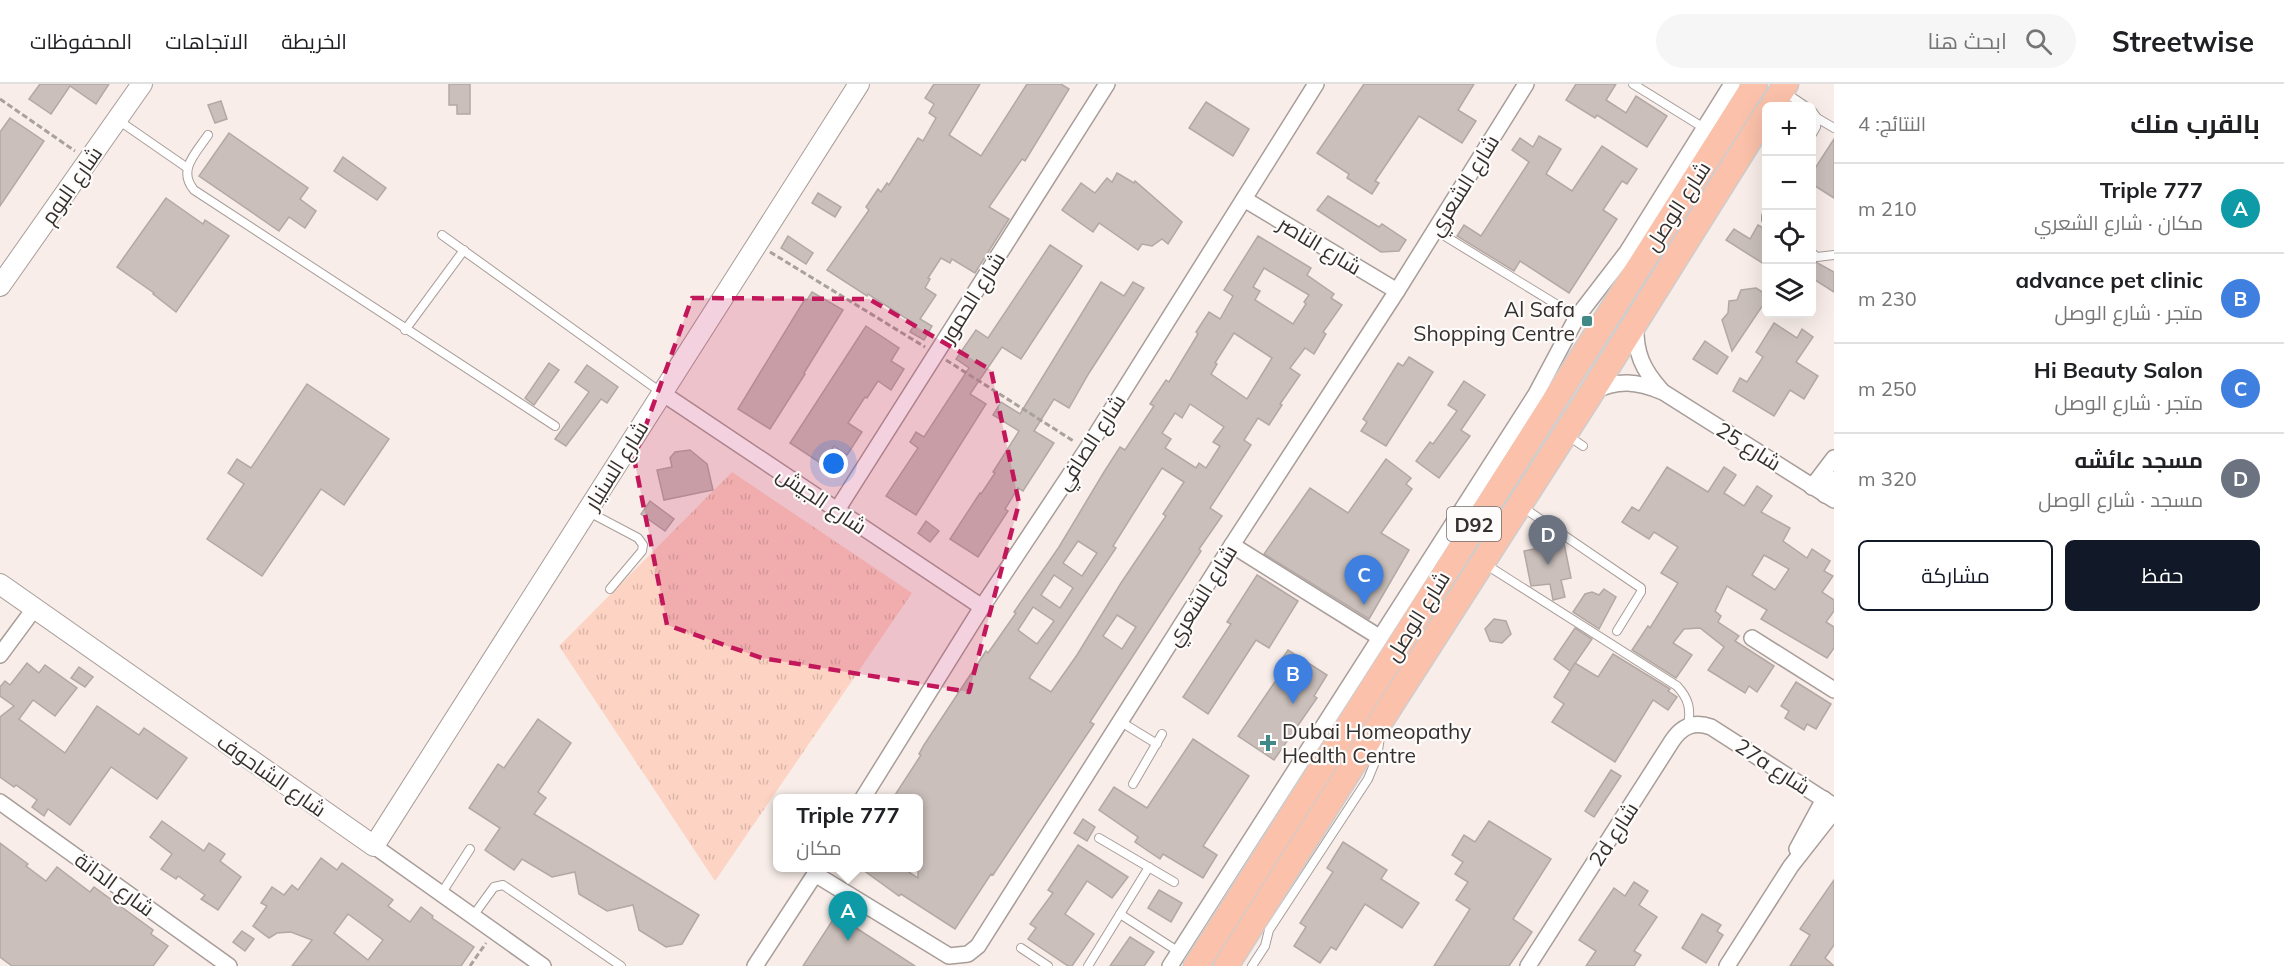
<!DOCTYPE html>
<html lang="ar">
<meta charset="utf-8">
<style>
:root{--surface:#fff;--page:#f6f6f6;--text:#202124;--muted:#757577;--line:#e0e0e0;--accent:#111827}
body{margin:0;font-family:Mulish,Cairo,sans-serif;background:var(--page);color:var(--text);direction:rtl}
.controls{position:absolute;right:18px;top:18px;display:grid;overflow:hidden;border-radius:9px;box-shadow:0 6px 24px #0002}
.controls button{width:54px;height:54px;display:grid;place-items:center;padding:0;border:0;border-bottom:2px solid var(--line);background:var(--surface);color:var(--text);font:30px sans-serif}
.you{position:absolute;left:834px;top:380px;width:21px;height:21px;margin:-15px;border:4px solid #fff;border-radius:50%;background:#1a73e8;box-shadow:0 0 0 9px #1a73e833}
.badge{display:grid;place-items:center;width:39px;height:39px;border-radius:50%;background:var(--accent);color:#fff;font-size:20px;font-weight:700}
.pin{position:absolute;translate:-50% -50px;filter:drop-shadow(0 2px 3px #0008)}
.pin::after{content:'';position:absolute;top:32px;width:21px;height:18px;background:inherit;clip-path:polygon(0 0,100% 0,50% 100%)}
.popup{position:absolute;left:773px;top:710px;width:150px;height:78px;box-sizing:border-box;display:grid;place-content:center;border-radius:9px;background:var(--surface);filter:drop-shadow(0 2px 4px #0005);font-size:20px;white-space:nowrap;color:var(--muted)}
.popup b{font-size:22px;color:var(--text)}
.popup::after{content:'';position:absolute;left:50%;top:100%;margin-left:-12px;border:12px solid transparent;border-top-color:var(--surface)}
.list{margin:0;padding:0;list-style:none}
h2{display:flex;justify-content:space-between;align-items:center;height:78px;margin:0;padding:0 24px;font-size:26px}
h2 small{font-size:20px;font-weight:400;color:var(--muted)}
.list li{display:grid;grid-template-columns:39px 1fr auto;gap:18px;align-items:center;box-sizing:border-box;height:90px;padding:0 24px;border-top:2px solid var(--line)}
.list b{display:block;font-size:22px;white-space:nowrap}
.list p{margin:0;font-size:20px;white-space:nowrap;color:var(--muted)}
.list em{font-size:20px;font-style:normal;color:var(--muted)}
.actions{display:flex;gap:12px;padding:18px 24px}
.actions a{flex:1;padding:14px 0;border:2px solid var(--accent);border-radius:9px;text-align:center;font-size:21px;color:var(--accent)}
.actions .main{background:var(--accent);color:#fff}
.icon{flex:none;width:33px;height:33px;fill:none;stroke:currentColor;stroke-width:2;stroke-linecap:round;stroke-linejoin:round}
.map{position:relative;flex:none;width:1834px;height:882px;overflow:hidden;direction:ltr}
header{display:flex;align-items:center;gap:36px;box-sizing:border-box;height:84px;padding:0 30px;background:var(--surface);border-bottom:2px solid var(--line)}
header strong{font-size:28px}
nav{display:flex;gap:33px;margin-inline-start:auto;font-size:21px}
.search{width:420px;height:54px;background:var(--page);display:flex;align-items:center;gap:15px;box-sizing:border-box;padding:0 21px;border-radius:33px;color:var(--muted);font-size:22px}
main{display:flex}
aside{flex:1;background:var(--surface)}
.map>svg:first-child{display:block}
.grass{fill:url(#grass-tufts)}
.building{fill:#cabfba;stroke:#b3a8a4;stroke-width:1.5;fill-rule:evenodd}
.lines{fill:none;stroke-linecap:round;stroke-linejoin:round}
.service-casing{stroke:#a89d99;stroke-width:10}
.minor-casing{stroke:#a89d99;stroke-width:18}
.tertiary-casing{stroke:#a89d99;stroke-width:22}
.primary-casing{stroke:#cecdcd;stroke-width:27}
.path{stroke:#a9a19d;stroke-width:3;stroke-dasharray:6 3;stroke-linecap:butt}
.service{stroke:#fff;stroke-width:8}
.minor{stroke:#fff;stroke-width:15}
.tertiary{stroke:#fff;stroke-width:20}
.primary{stroke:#fbc1aa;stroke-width:24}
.marked{fill:#c2185b;fill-opacity:0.2;stroke:#c2185b;stroke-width:4.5;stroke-dasharray:12 8;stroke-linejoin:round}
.poi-dot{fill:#418986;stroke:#fefcfb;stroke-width:2}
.labels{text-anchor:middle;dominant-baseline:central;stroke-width:4.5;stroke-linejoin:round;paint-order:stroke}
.shield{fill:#fefcfb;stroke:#716d6c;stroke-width:1.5}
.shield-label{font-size:20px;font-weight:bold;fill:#34302e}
.street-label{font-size:21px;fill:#34302e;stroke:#fefcfb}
.poi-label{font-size:21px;fill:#34302e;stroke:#fefcfb;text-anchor:end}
</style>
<header>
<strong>Streetwise</strong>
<div class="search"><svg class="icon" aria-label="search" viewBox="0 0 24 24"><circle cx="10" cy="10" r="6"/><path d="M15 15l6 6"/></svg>ابحث هنا</div>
<nav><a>الخريطة</a><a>الاتجاهات</a><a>المحفوظات</a></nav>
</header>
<main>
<aside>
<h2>بالقرب منك<small>النتائج: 4</small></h2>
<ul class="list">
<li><span class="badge" style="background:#0f9aa8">A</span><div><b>Triple 777</b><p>مكان · شارع الشعري</p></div><em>210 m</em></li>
<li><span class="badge" style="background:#3f7fe0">B</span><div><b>advance pet clinic</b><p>متجر · شارع الوصل</p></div><em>230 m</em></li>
<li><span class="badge" style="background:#3f7fe0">C</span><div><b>Hi Beauty Salon</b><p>متجر · شارع الوصل</p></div><em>250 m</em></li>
<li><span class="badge" style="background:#6b7280">D</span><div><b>مسجد عائشه</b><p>مسجد · شارع الوصل</p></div><em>320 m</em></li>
</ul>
<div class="actions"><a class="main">حفظ</a><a>مشاركة</a></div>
</aside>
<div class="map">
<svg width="1834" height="882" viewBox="0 0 1834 882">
<defs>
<pattern id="grass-tufts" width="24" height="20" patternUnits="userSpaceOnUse" patternTransform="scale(1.5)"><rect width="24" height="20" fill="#fdd3c3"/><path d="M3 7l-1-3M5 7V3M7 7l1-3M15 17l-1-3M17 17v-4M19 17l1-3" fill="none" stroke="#d9b5a8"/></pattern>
</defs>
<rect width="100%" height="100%" fill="#f8ede8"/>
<polygon class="grass" points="732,388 912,509 715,797 559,562"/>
<g class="building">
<polygon points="40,0 109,0 96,20 70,2 51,30 29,15"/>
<polygon points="449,0 470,0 470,30 457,30 457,21 449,21"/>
<polygon points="934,0 980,0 949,51 981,72 1027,0 1061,0 1069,5 1025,77 1022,75 989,123 1009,135 975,189 952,175 950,179 941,174 928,194 930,195 925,204 936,211 920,235 932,242 924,256 910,248 915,240 868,210 867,212 827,186 869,126 866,123 878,105 881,108 887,99 889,101 918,54 923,57 936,34 929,29 934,20 925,14"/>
<polygon points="1364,0 1474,0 1458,26 1476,37 1462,59 1419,32 1375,97 1379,99 1372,110 1347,94 1349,90 1317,69"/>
<polygon points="1576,0 1616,0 1606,16 1626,29 1636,12 1667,32 1647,63 1597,31 1595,34 1566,16"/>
<polygon points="221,17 227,35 215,39 208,21"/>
<polygon points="1206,18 1249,45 1233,72 1189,44"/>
<polygon points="10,34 44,57 0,122 0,48"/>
<polygon points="229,49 308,104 300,115 316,127 305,144 289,133 279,147 199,92"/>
<polygon points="1539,52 1561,65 1546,90 1572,107 1602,62 1637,85 1627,100 1622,97 1603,126 1617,135 1569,209 1520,177 1514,187 1457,152 1464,141 1481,152 1529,78 1512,66 1520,54 1533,63"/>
<polygon points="1834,55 1834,114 1812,100 1812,89"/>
<polygon points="343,73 386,104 377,116 334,87"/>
<polygon points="1117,89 1134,99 1135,97 1182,138 1168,160 1162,155 1152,162 1142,160 1138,166 1099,139 1093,148 1062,126 1081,99 1095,109 1107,94 1112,98"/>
<polygon points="818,109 841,123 835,133 812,119"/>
<polygon points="1328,112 1379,143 1382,140 1406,156 1399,167 1381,168 1317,126"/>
<polygon points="166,114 203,140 205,136 229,152 176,228 153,210 154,209 117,183"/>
<polygon points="1758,141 1767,146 1767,182 1726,156 1734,145 1750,155"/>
<polygon points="788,152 813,169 806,180 781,164"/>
<path d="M1258 152 1311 184 1307 191 1334 210 1331 214 1342 221 1323 248 1326 250 1314 270 1305 264 1290 284 1300 291 1280 320 1282 321 1269 341 1258 334 1244 356 1251 361 1210 424 1222 432 1199 465 1201 467 1090 638 1094 640 993 791 991 790 955 845 901 810 899 812 859 783H901L918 794V714H893L921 671 919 670 924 661 986 567 988 569 1016 529 1014 528 1059 463 1104 388 1120 363 1125 366 1154 322 1150 320 1166 296 1169 298 1198 250 1196 248 1209 228 1220 235 1233 212 1224 206ZM1264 184 1309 211 1304 218 1306 220 1293 240 1255 216 1260 207 1253 203ZM1234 249 1272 274 1247 315 1211 290 1217 280 1215 279ZM1190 320 1224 343 1213 358 1220 362 1206 384 1199 379 1196 384 1165 364 1171 355 1162 349 1175 329 1182 334ZM1162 384 1184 398 1163 430 1166 432 1121 499 1077 571 1051 608 1029 594 1116 464 1113 462ZM1078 457 1097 469 1082 492 1063 479ZM1054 491 1073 504 1060 524 1041 511ZM1033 523 1054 537 1037 560 1018 546ZM1117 531 1136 543 1122 565 1103 552Z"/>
<polygon points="1050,161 1082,182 1021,275 1002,263 970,310 986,320 916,431 886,412 918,364 910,358 916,348 924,353 969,284 956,275 976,246 988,254"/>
<polygon points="1812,176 1834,188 1834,208 1812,194"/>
<polygon points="1101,198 1124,212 1133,198 1144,204 1089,289 1069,324 1054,315 1034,347 1054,359 1023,407 1018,404 1005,425 1008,427 978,473 950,455 980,409 981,410 995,389 993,388 1019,347 993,331 1001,318 1020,330"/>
<polygon points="1756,204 1767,211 1767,215 1732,267 1722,236 1728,229 1729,217 1737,216 1741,206"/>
<polygon points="812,208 843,226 804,289 805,290 770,345 738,325 805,215 807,216"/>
<polygon points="1774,239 1797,254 1802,245 1813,253 1796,278 1818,292 1804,315 1790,306 1774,332 1733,307 1740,294 1747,298 1763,273 1756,268"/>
<polygon points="866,242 899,264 891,277 904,285 891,306 878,297 867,314 865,313 848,339 862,348 847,371 834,362 822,380 790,359"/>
<polygon points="1705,257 1728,273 1717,290 1693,275"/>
<polygon points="1409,273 1433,288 1386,362 1361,347 1367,338 1363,335 1398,279 1403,282"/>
<polygon points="549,279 559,286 534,321 525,314"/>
<polygon points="587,281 618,303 607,319 601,315 566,362 555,355 589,308 575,298"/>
<polygon points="1464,297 1485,311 1461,346 1470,352 1439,394 1416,377 1430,358 1433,360 1457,327 1448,321"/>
<polygon points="307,300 389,355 344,421 321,405 262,492 207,455 244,400 228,389 237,375 251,384"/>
<polygon points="690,366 707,380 713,406 664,416 657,386 672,383 670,374 675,368"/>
<polygon points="1386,375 1411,394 1406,400 1412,405 1381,449 1409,466 1369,535 1264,470 1310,404 1348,429"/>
<path d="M1667 383 1708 408 1724 383 1736 391 1724 409 1744 422 1757 402 1772 412 1761 428 1790 444 1783 457 1807 474 1812 465 1830 477 1824 487 1833 492 1822 508 1834 516V527L1826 538 1834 543V564L1827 574 1761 535 1767 526 1727 502 1715 527 1721 532 1718 538 1739 552 1735 557 1774 582 1757 608 1749 602 1745 609 1708 586 1724 563 1700 544 1684 545 1673 559 1692 571 1676 594 1632 566 1648 542 1650 544 1678 499 1661 489 1678 463 1654 448 1649 455 1622 438 1632 423 1639 427ZM1764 471 1789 485 1775 506 1752 491Z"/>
<polygon points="650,417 674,435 665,447 641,430"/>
<polygon points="926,437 939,447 930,458 918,449"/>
<polygon points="1564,459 1571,494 1561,496 1565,513 1553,516 1550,500 1531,502 1524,467"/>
<polygon points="1257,491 1298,517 1269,564 1256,556 1208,630 1183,613 1231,540 1227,538"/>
<polygon points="1604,505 1616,513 1599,545 1573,528 1585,510 1592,508 1599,511"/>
<polygon points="1494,535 1506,537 1511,550 1502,559 1490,557 1485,545"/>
<polygon points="1575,544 1592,555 1570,587 1554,575"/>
<polygon points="1288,566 1327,591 1314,612 1317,614 1274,676 1238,652 1285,583 1279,579"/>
<polygon points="1613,570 1670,605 1668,607 1677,613 1668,626 1653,616 1615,678 1552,638 1564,620 1554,613 1575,579 1598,593"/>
<polygon points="27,579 39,589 45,581 77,604 55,632 33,616 19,635 65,669 97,622 139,651 144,644 187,674 157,715 111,683 70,741 48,725 44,732 32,723 37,716 16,701 14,703 0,693 0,633 14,622 0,612 0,603 5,597 10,601"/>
<polygon points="79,583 93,593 85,603 71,594"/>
<polygon points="1796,598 1831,620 1816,645 1807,640 1804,646 1785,634 1789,627 1781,622"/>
<polygon points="538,635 571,659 538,708 546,714 534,730 699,831 682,860 666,863 639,846 633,821 607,827 579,810 575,788 552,793 522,775 514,786 485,766 500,744 469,724 498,680 504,684"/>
<polygon points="1193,655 1249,692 1203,762 1217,771 1203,794 1163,770 1160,775 1135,758 1138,753 1099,726 1114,703 1147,724"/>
<polygon points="1611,686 1621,692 1594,733 1585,727"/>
<polygon points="1083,735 1095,743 1087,757 1074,749"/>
<polygon points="162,737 204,767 209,759 225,770 220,777 241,793 218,826 201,815 205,811 178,792 176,795 161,785 172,770 150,753"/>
<polygon points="1489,737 1551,775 1513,835 1532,848 1509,882 1434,882 1470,825 1456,816 1468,798 1455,790 1463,778 1452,771 1464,751 1475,758"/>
<polygon points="1343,758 1387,786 1381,795 1419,819 1402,844 1365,820 1336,866 1331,863 1320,879 1294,862 1306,843 1300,839 1333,788 1327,784"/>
<polygon points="0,759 28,780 26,782 46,797 57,783 90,808 94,803 153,846 151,850 168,862 153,882 12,882 0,873"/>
<polygon points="1078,761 1128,793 1112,814 1087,797 1065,830 1094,850 1072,882 1068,882 1028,855 1036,844 1030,840 1053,809 1048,806"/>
<path d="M321 774 337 786 342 779 393 816 388 822 410 838 421 823 433 832 432 834 474 863 461 882H292L312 856 291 848 277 849 269 854 253 842 267 822 261 819 272 803 284 811 292 801 298 806ZM348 830 383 856 368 876 334 849Z"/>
<polygon points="1834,796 1834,861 1825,874 1834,882 1790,882 1810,851 1800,845"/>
<polygon points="1634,798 1648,807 1639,821 1657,833 1634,867 1641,871 1634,882 1586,882 1596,867 1579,856 1614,804 1625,812"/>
<polygon points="1159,806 1182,819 1171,838 1148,824"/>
<polygon points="1702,830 1721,841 1717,847 1723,851 1706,879 1682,864"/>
<polygon points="836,831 915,882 803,882"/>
<polygon points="242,847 254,855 245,867 233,858"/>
<polygon points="1130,853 1154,868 1144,882 1110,882"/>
</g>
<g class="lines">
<g class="service-casing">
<g id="service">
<polyline points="1633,0 1704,44"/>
<polyline points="1786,9 1805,22"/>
<polyline points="1812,27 1817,34 1816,43 1812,50"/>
<polyline points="1817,34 1834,44"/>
<polyline points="118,36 186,83"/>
<path d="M208 51C196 69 177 86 194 106L555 342"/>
<polyline points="1766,132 1766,136"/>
<polyline points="1435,146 1577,233"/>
<polyline points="442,151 662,309"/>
<polyline points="1812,169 1817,173 1834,171"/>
<polyline points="405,246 464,166"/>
<polyline points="1567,351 1583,362"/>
<polyline points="1521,422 1641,504 1641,508 1617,547"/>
<polyline points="587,427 638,454 643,461 642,467 610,505"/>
<path d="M1485 480 1677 602C1689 615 1691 625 1688 642"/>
<polyline points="1121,638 1157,660"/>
<polyline points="1133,700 1162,650"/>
<polyline points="1099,754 1174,798"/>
<polyline points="441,810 470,765"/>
<polyline points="1120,830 1179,868"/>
<polyline points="473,832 494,803 503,801 621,882"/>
<polyline points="1021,864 1048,882"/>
<polyline points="1088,882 1149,783"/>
<polyline points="1252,882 1265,862 1269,846 1368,695 1377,673 1380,653"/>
</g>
</g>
<g class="minor-casing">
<g id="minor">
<polyline points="1244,115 1397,207"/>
<path d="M1636 242C1635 269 1643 286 1661 306"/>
<path d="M1592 308C1618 295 1637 297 1663 308L1834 416"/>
<polyline points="662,309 982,523"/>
<polyline points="1812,403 1834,374"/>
<polyline points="1825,411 1834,395"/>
<polyline points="837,426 1107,0"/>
<polyline points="1232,461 1379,553"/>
<polyline points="1752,554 1834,606"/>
<polyline points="0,571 34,525"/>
<polyline points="863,714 982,523 1087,365 1316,0"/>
<polyline points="0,718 229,882"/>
<polyline points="374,762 543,882"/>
<polyline points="1797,765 1824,715"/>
<polyline points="815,790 949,872 968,870 978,862 1232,461 1397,207 1526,0"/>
<polyline points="755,882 819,784"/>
<polyline points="1170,882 1536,310 1577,233 1627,168 1732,0"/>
<path d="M1528 882 1672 657C1682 642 1694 637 1711 643L1834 722"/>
<polyline points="1727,882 1791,782 1834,727"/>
</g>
</g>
<g class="tertiary-casing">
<g id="tertiary">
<polyline points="0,202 142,0"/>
<polyline points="0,500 374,762 859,0"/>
</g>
</g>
<g class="primary-casing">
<g id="primary">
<polyline points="1772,22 1786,0"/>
<polyline points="1196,882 1755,0"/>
<polyline points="1226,882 1379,640 1592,308 1766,30"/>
</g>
</g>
<g class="path">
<polyline points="0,15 75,67"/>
<polyline points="770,168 925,263"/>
<polyline points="946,276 1075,358"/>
<polyline points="470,882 486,859"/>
</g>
<use href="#service" class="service"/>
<use href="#minor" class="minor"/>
<use href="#tertiary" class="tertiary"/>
<use href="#primary" class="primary"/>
</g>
<path class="marked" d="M692 214 869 215 991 286 1019 419 969 608 762 574 667 541 634 374Z"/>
<g class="poi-dot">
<rect x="1581" y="231" width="12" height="12" rx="3"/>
<path d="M1265 650h6v6h6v6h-6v6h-6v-6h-6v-6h6z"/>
</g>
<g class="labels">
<rect class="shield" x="1447" y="423" width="54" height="34" rx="4.5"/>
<g class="shield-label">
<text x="1474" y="440">D92</text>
</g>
<g class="street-label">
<text transform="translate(71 101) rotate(-55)">شارع البوم</text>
<text transform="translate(1463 101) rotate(-58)">شارع الشعري</text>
<text transform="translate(1677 122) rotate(-57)">شارع الوصل</text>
<text transform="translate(1320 161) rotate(31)">شارع الناصر</text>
<text transform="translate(972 213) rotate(-58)">شارع الحمور</text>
<text transform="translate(1090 358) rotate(-57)">شارع الصافي</text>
<text transform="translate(1749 362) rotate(32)">شارع 25</text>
<text transform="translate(616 381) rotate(-58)">شارع السنيار</text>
<text transform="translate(822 416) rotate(34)">شارع الجيش</text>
<text transform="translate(1201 511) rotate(-58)">شارع الشعري</text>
<text transform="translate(1417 532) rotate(-58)">شارع الوصل</text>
<text transform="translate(1773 682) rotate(33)">27a شارع</text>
<text transform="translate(272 691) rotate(35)">شارع الشاحوف</text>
<text transform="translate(1613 750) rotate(-57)">2d شارع</text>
<text transform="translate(115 800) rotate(36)">شارع الدانة</text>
</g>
<g class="poi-label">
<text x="1575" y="225">Al Safa<tspan x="1575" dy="24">Shopping Centre</tspan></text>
<text x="1282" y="647" text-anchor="start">Dubai Homeopathy<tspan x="1282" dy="24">Health Centre</tspan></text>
</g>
</g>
</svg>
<div class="controls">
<button>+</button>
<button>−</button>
<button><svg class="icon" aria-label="locate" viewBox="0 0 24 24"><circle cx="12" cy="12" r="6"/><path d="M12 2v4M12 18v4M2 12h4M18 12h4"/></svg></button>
<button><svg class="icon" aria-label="layers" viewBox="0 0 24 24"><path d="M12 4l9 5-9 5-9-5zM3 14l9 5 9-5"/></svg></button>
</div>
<div class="you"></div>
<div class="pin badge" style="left:848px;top:857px;background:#0f9aa8">A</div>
<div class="popup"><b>Triple 777</b>مكان</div>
<div class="pin badge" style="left:1293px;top:620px;background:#3f7fe0">B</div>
<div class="pin badge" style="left:1364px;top:521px;background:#3f7fe0">C</div>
<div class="pin badge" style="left:1548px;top:481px;background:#6b7280">D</div>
</div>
</main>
